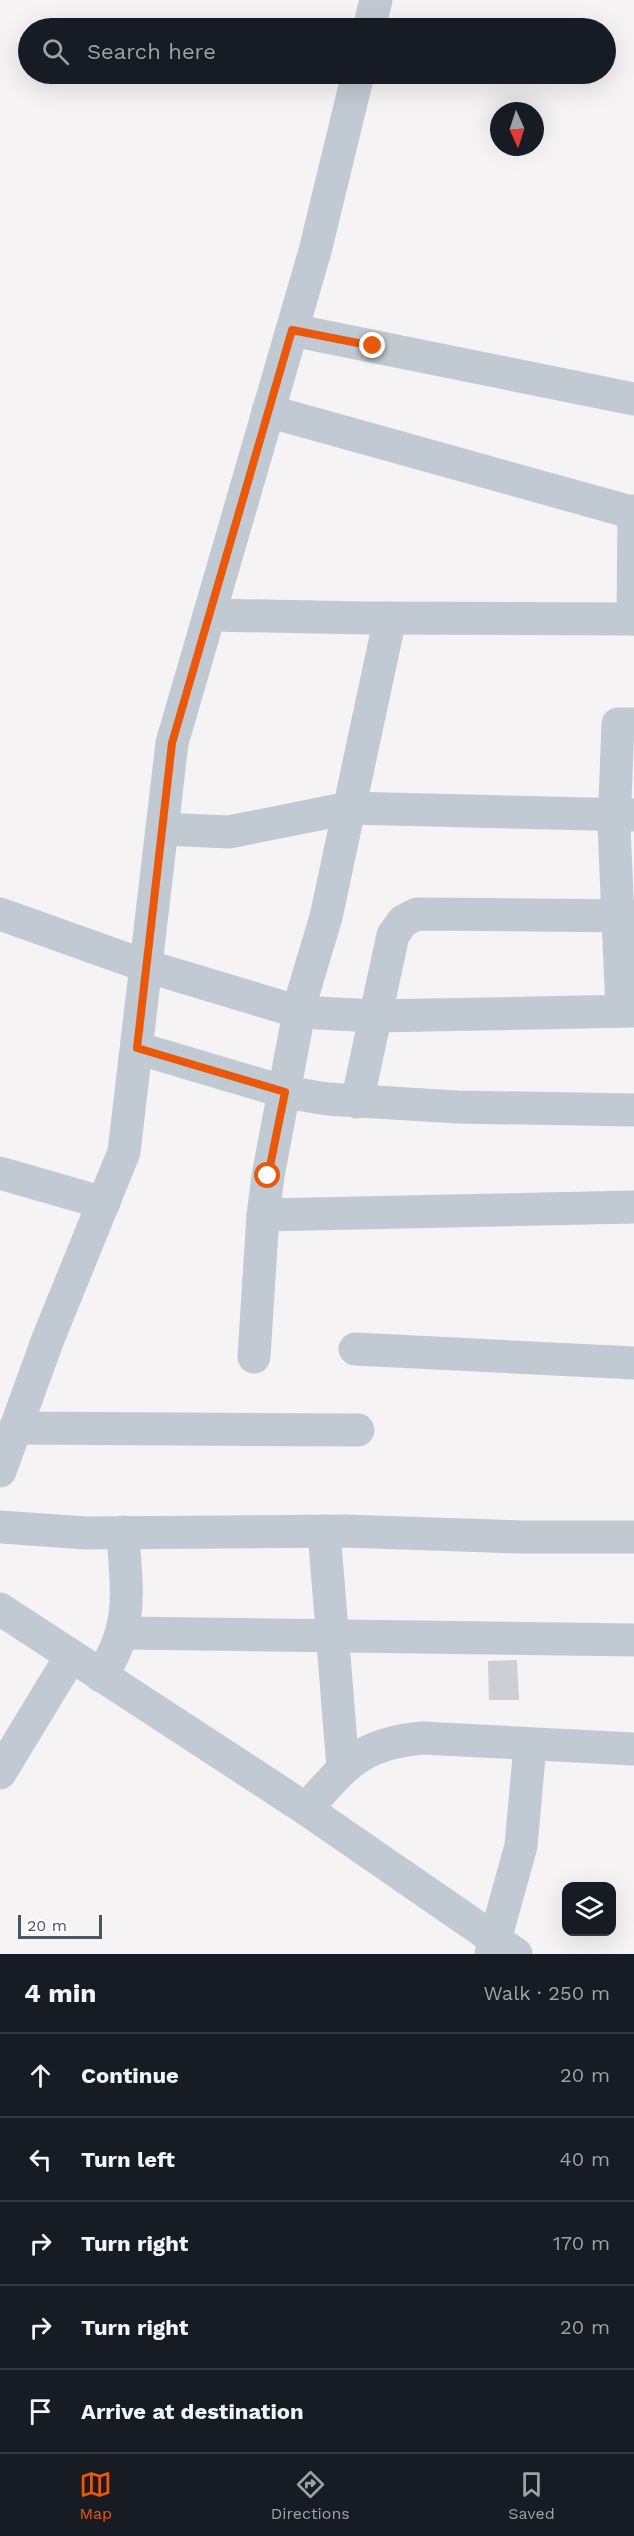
<!DOCTYPE html>
<meta charset="utf-8">
<style>
:root{--surface:#171b24;--page:#242831;--text:#f1f3f6;--muted:#9ea1a6;--line:#363941;--accent:#ea580c}
body{margin:0;font-family:"Work Sans",sans-serif;background:var(--page);color:var(--text)}
.controls{position:absolute;right:18px;bottom:18px;display:grid;overflow:hidden;border-radius:12px;box-shadow:0 6px 24px #0002}
.controls button{width:54px;height:54px;display:grid;place-items:center;padding:0;border:0;border-bottom:2px solid var(--line);background:var(--surface);color:var(--text);font:30px sans-serif}
.compass{position:absolute;left:490px;top:102px;width:54px;height:54px;border-radius:50%;background:var(--surface);box-shadow:0 6px 24px #0002;rotate:177deg}
.scale{position:absolute;left:18px;bottom:15px;width:84px;box-sizing:border-box;padding-left:6px;border:3px solid #4a5661;border-top:0;font-size:16px;line-height:21px;white-space:nowrap;color:#4a5661;-webkit-text-stroke:4px #fff;paint-order:stroke}
.stop{position:absolute;width:18px;height:18px;margin:-14px;border:4px solid #ea580c;border-radius:50%;background:#fff}
.stop.end{background:#ea580c;border-color:#fff;box-shadow:0 2px 6px #0008}
.list{margin:0;padding:0;list-style:none}
h2{display:flex;justify-content:space-between;align-items:center;height:78px;margin:0;padding:0 24px;font-size:26px}
h2 small{font-size:20px;font-weight:400;color:var(--muted)}
.list li{display:grid;grid-template-columns:39px 1fr auto;gap:18px;align-items:center;box-sizing:border-box;height:84px;padding:0 24px;border-top:2px solid var(--line)}
.list b{display:block;font-size:22px;white-space:nowrap}
.list em{font-size:20px;font-style:normal;color:var(--muted)}
.icon{flex:none;width:33px;height:33px;fill:none;stroke:currentColor;stroke-width:2;stroke-linecap:round;stroke-linejoin:round}
.map{position:relative;flex:none;width:634px;height:1954px;overflow:hidden}
.search{position:absolute;background:var(--surface);box-shadow:0 6px 24px #0002;left:18px;right:18px;top:18px;height:66px;display:flex;align-items:center;gap:15px;box-sizing:border-box;padding:0 21px;border-radius:33px;color:var(--muted);font-size:22px}
.sheet{height:498px;background:var(--surface)}
nav{display:flex;justify-content:space-around;align-items:center;box-sizing:border-box;height:84px;border-top:2px solid var(--line);background:var(--surface);font-size:16px;color:var(--muted)}
nav a{display:grid;justify-items:center;gap:3px}
nav .on{color:var(--accent)}
.map>svg:first-child{display:block}
.building{fill:#cdcfd5}
.lines{fill:none;stroke-linecap:round;stroke-linejoin:round}
.minor{stroke:#c1cad2;stroke-width:33}
.route{stroke:#ea580c;stroke-width:8}
</style>
<div class="map">
<svg width="634" height="1954" viewBox="0 0 634 1954">
<rect width="100%" height="100%" fill="#f5f3f3"/>
<polygon class="building" points="517,1660 519,1700 489,1700 488,1661"/>
<g class="lines">
<g class="minor">
<polyline points="369,28 376,0"/>
<polyline points="292,330 634,399"/>
<polyline points="268,411 634,513"/>
<polyline points="209,615 367,618 634,619"/>
<polyline points="633,619 634,511"/>
<polyline points="162,829 229,832 349,808 634,815"/>
<polyline points="0,914 146,966 299,1012 375,1016 634,1011"/>
<polyline points="622,1010 614,826 618,724 634,724"/>
<polyline points="137,1048 285,1092 327,1099 457,1107 634,1110"/>
<polyline points="357,1102 393,935 403,921 417,914 634,916"/>
<polyline points="0,1173 104,1203"/>
<polyline points="263,1215 634,1207"/>
<polyline points="355,1349 634,1363"/>
<polyline points="254,1357 263,1215 268,1176 302,997 326,917 390,618"/>
<polyline points="15,1428 358,1430"/>
<polyline points="0,1471 48,1339 124,1152 172,743 315,251 358,74"/>
<polyline points="0,1527 86,1533 344,1531 521,1537 634,1537"/>
<polyline points="324,1531 343,1768"/>
<polyline points="0,1609 306,1809 516,1954"/>
<polyline points="123,1633 634,1640"/>
<path d="M101 1676C135 1624 126 1591 123 1532"/>
<polyline points="0,1773 71,1656"/>
<path d="M306 1809C346 1765 359 1744 422 1738L634 1749"/>
<polyline points="491,1954 521,1846 530,1745"/>
</g>
</g>
<g class="lines">
<polyline class="route" points="268,1176 285,1092 137,1048 172,743 292,330 373,346"/>
</g>
</svg>
<div class="controls">
<button><svg class="icon" aria-label="layers" viewBox="0 0 24 24"><path d="M12 4l9 5-9 5-9-5zM3 14l9 5 9-5"/></svg></button>
</div>
<svg class="compass" viewBox="-18 -18 36 36"><path d="M0-13l5 13h-10z" fill="#e53935"/><path d="M0 13l5-13h-10z" fill="#9ea1a6"/></svg>
<div class="scale">20 m</div>
<div class="stop" style="left:268px;top:1176px"></div>
<div class="stop end" style="left:373px;top:346px"></div>
<div class="search"><svg class="icon" aria-label="search" viewBox="0 0 24 24"><circle cx="10" cy="10" r="6"/><path d="M15 15l6 6"/></svg>Search here</div>
</div>
<section class="sheet">
<h2>4 min<small>Walk · 250 m</small></h2>
<ul class="list">
<li><svg class="icon" aria-label="ahead" viewBox="0 0 24 24"><path d="M12 20V5M6 11l6-6 6 6"/></svg><div><b>Continue</b></div><em>20 m</em></li>
<li><svg class="icon" aria-label="left" viewBox="0 0 24 24"><path d="M17 20v-9H6M10 6l-5 5 5 5"/></svg><div><b>Turn left</b></div><em>40 m</em></li>
<li><svg class="icon" aria-label="right" viewBox="0 0 24 24"><path d="M7 20v-9h11M14 6l5 5-5 5"/></svg><div><b>Turn right</b></div><em>170 m</em></li>
<li><svg class="icon" aria-label="right" viewBox="0 0 24 24"><path d="M7 20v-9h11M14 6l5 5-5 5"/></svg><div><b>Turn right</b></div><em>20 m</em></li>
<li><svg class="icon" aria-label="arrive" viewBox="0 0 24 24"><path d="M6 21V4h12l-3 4 3 4H6"/></svg><div><b>Arrive at destination</b></div></li>
</ul>
</section>
<nav>
<a class="on"><svg class="icon" aria-label="map" viewBox="0 0 24 24"><path d="M3 6l6-2 6 2 6-2v14l-6 2-6-2-6 2zM9 4v14M15 6v14"/></svg>Map</a>
<a><svg class="icon" aria-label="directions" viewBox="0 0 24 24"><path d="M12 3l9 9-9 9-9-9zM9 14v-3h6M13 9l2 2-2 2"/></svg>Directions</a>
<a><svg class="icon" aria-label="saved" viewBox="0 0 24 24"><path d="M7 4h10v16l-5-4-5 4z"/></svg>Saved</a>
</nav>
